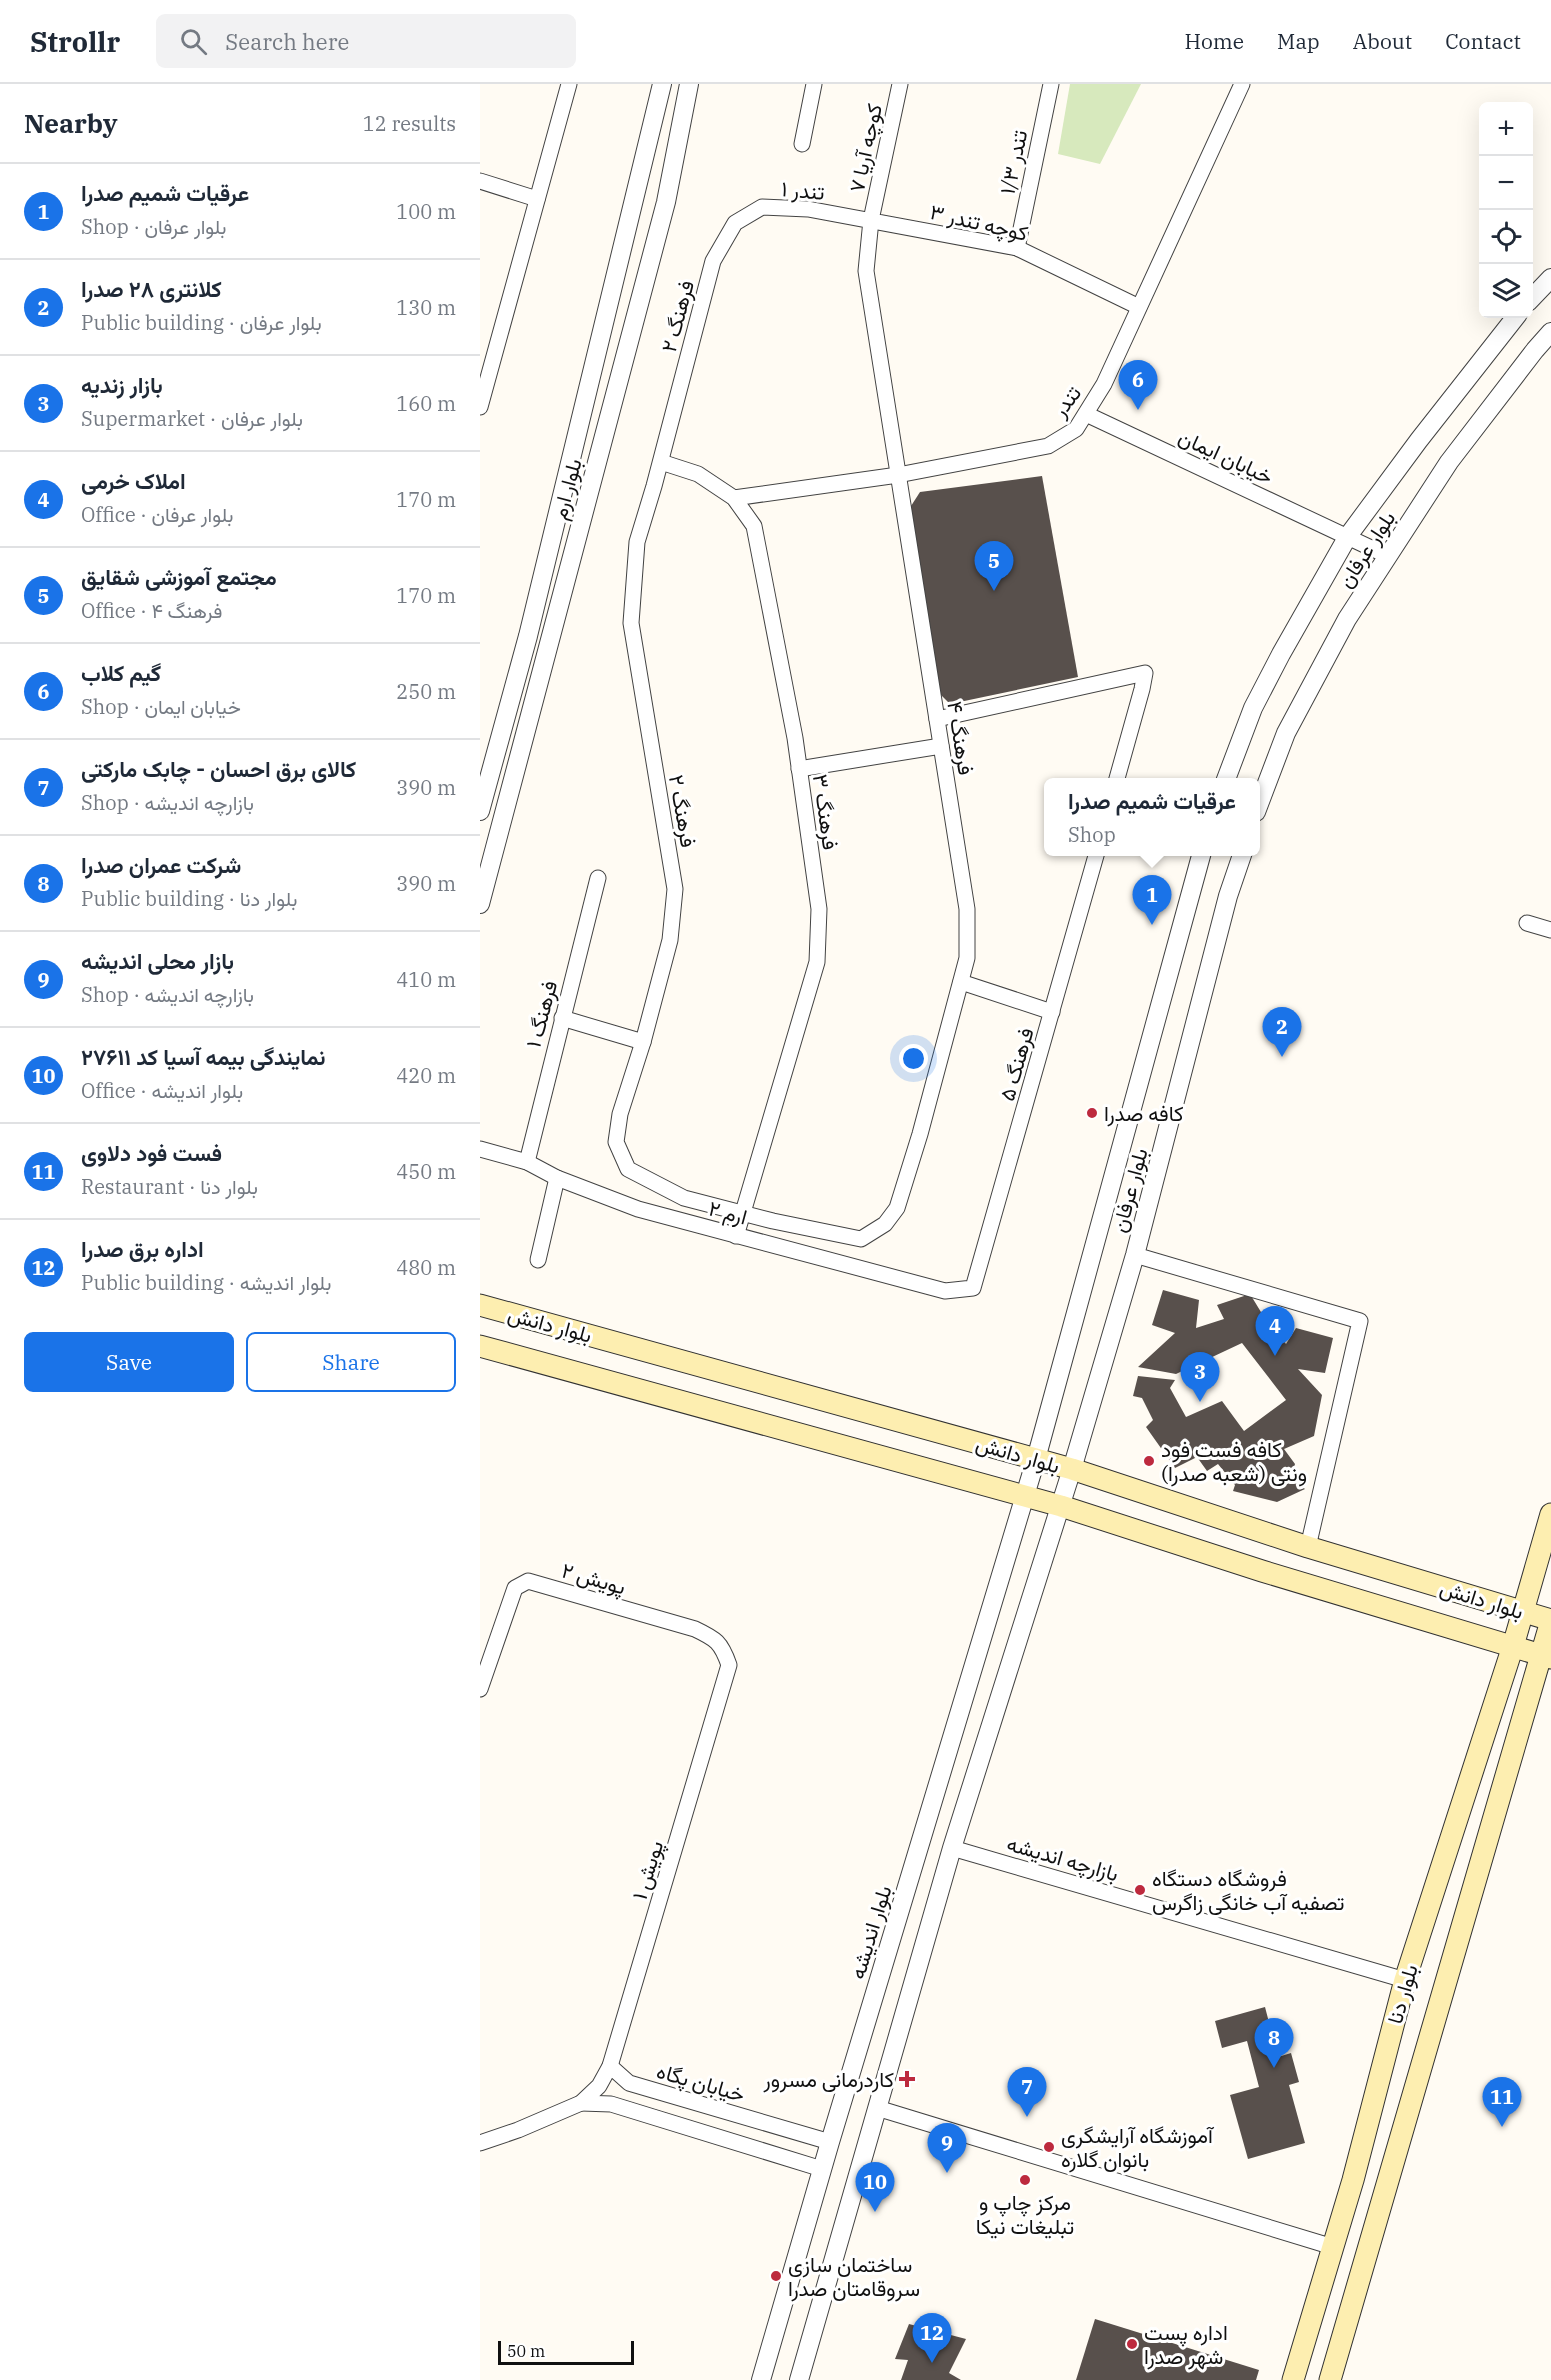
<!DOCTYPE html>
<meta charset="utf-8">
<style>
:root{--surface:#fff;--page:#f2f2f3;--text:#1f2937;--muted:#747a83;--line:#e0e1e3;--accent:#1a73e8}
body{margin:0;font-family:"IBM Plex Serif",Vazirmatn,serif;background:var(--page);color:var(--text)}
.controls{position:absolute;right:18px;top:18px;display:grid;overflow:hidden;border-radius:9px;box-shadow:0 6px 24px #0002}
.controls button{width:54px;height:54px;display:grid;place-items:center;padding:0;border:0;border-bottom:2px solid var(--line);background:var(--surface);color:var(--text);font:30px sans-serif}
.scale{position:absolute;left:18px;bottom:15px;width:136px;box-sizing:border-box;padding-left:6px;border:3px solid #101010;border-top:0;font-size:16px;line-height:21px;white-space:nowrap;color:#101010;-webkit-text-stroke:4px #fff;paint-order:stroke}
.you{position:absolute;left:434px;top:975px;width:21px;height:21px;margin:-15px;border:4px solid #fff;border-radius:50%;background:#1a73e8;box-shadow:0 0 0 9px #1a73e833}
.badge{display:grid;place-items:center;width:39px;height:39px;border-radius:50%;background:var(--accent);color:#fff;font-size:20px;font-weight:700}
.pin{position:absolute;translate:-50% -50px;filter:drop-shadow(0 2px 3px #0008)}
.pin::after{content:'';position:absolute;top:32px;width:21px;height:18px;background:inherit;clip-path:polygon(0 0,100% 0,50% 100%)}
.popup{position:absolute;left:564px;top:694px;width:216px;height:78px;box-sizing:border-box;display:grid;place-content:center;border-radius:9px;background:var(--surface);filter:drop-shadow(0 2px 4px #0005);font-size:20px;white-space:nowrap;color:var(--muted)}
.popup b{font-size:22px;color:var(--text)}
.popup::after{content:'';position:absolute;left:50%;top:100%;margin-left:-12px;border:12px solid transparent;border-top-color:var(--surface)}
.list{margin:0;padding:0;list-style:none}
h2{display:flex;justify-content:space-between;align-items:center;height:78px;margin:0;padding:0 24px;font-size:26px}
h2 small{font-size:20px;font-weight:400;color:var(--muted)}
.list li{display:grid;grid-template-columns:39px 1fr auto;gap:18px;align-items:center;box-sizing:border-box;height:96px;padding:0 24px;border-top:2px solid var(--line)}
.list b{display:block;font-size:22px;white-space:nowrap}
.list p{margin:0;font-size:20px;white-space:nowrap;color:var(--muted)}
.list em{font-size:20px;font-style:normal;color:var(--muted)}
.actions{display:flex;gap:12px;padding:18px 24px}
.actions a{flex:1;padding:14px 0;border:2px solid var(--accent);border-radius:9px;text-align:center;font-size:21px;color:var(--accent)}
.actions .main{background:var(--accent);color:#fff}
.icon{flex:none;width:33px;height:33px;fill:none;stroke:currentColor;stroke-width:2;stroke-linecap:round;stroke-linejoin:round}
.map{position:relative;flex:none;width:1071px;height:2296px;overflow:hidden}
header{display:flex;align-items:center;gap:36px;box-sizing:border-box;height:84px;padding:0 30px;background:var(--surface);border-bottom:2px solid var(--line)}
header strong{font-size:28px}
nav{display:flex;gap:33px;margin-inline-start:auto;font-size:21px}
.search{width:420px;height:54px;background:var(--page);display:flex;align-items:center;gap:15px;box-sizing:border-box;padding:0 21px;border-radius:9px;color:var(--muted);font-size:22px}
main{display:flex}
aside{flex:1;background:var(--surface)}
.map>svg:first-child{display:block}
.green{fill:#d7e9bd}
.building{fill:#58504c}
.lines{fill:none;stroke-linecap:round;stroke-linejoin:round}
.minor-casing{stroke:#434343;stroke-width:17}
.tertiary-casing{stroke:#434343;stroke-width:20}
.secondary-casing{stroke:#323232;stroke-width:23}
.minor{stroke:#fff;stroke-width:15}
.tertiary{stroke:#fff;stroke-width:18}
.secondary{stroke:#fdeeb0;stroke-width:21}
.poi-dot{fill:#bd2a3e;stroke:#fff;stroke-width:2}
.labels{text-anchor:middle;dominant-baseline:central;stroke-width:6;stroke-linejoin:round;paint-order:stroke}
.street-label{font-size:21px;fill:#101010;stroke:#fff}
.poi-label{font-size:21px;fill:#101010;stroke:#fff;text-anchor:start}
</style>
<header>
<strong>Strollr</strong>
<div class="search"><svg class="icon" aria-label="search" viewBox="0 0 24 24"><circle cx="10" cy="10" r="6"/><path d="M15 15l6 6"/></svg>Search here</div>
<nav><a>Home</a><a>Map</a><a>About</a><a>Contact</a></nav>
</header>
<main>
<aside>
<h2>Nearby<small>12 results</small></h2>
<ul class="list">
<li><span class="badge">1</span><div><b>عرقیات شمیم صدرا</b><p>Shop · بلوار عرفان</p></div><em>100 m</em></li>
<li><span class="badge">2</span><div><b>کلانتری ۲۸ صدرا</b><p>Public building · بلوار عرفان</p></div><em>130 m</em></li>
<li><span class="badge">3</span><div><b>بازار زندیه</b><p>Supermarket · بلوار عرفان</p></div><em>160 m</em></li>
<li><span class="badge">4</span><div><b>املاک خرمی</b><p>Office · بلوار عرفان</p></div><em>170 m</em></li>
<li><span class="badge">5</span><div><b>مجتمع آموزشی شقایق</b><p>Office · فرهنگ ۴</p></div><em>170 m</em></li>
<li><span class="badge">6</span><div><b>گیم کلاب</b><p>Shop · خیابان ایمان</p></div><em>250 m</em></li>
<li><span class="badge">7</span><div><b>کالای برق احسان - چابک مارکتی</b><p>Shop · بازارچه اندیشه</p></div><em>390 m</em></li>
<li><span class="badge">8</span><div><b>شرکت عمران صدرا</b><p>Public building · بلوار دنا</p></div><em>390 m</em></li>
<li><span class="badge">9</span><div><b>بازار محلی اندیشه</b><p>Shop · بازارچه اندیشه</p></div><em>410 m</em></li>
<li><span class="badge">10</span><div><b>نمایندگی بیمه آسیا کد ۲۷۶۱۱</b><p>Office · بلوار اندیشه</p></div><em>420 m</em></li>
<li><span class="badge">11</span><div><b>فست فود دلاوی</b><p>Restaurant · بلوار دنا</p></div><em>450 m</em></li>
<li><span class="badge">12</span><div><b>اداره برق صدرا</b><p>Public building · بلوار اندیشه</p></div><em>480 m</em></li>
</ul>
<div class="actions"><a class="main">Save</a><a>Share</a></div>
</aside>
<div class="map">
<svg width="1071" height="2296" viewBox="0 0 1071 2296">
<rect width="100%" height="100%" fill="#fffbf3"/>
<polygon class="green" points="590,0 661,0 620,80 578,70"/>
<g class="building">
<polygon points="562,392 598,593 470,620 461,611 431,422 440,408"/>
<polygon points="683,1206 719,1216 716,1244 744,1235 737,1221 770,1210 784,1233 806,1260 816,1244 853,1254 845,1289 818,1285 842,1311 834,1352 804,1365 815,1380 811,1394 825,1405 797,1418 753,1407 755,1401 738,1380 727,1387 717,1373 695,1384 666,1343 673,1336 662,1314 653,1312 658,1292 695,1296 690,1304 706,1333 742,1317 764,1347 806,1316 762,1259 696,1290 658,1283 695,1249 672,1241"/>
<polygon points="785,1923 798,1973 811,1969 819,1998 809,2001 825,2059 768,2075 750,2011 779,2003 767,1957 742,1964 735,1937"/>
<polygon points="615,2235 779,2286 776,2296 596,2296"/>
<polygon points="429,2240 486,2255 469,2289 481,2296 421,2296 428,2276 415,2275"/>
</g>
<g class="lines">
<g class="minor-casing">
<g id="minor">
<polyline points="420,0 391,136 386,187 487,825 487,874 440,1050 417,1124 405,1140 381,1155 293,1137 204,1114 148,1085 136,1058 140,1030 163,958 190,856 195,805 151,539 157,458 174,402 233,177 255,139 282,123 328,125 537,164 659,223"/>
<polyline points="322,60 334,0"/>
<polyline points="0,97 57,115"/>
<polyline points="537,164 571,0"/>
<polyline points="0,323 89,0"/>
<polyline points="606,330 908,472"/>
<polyline points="181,378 218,390 254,414 274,442 315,654 339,825 337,878 256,1152"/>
<polyline points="254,414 418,391 568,362 596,345 624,300 762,0"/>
<polyline points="457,635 665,589 662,605 636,698"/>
<polyline points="319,685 461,662"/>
<polyline points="1047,839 1071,846"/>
<polyline points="481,898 572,928"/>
<polyline points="82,934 163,958"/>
<polyline points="0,1065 47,1078 77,1094 158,1125 465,1207 493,1204 617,768"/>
<polyline points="47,1078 118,794"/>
<polyline points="655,1171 880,1237 828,1463"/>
<polyline points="58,1176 77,1094"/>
<path d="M0 1605 35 1504 48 1497 215 1545C236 1555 241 1558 249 1581L130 1982 119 2002 101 2019 38 2046 0 2059"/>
<polyline points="472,1764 925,1896"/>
<polyline points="130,1982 149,1999 350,2058"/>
<polyline points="101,2019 131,2020 342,2085"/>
<polyline points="397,2024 853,2163"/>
</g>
</g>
<g class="tertiary-casing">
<g id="tertiary">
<polyline points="1048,218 1071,194"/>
<polyline points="745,698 773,624 801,570 868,452 939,356 1038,230"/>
<polyline points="0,727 48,552 182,0"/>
<polyline points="776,728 806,649 867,535 969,378 1055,266 1071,248"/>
<polyline points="0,820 186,118 209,0"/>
<polyline points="281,2296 350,2058 556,1375 722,768"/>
<polyline points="319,2296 472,1764 592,1385 655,1171 748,812 763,768"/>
</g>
</g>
<g class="secondary-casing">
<g id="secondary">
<polyline points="0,1221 592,1385 828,1463 1071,1536"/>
<polyline points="0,1262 581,1422 782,1487 1071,1574"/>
<polyline points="813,2296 873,2096 925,1896 1033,1562 1071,1430"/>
<polyline points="850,2296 1071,1537"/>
</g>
</g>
<use href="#minor" class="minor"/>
<use href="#tertiary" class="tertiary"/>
<use href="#secondary" class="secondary"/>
</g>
<g class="poi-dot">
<circle cx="612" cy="1029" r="6"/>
<circle cx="669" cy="1377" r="6"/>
<circle cx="660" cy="1806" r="6"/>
<path d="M424 1986h6v6h6v6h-6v6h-6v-6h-6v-6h6z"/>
<circle cx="569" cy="2063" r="6"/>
<circle cx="545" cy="2096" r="6"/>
<circle cx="296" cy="2192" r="6"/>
<circle cx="652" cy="2260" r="6"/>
</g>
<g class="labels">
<g class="street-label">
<text transform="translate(385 64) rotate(-78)">کوچه آریا ۷</text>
<text transform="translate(533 78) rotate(-78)">تندر ۱/۳</text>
<text transform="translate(323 106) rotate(5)">تندر ۱</text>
<text transform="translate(499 138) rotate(13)">کوچه تندر ۳</text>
<text transform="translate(197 232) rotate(-75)">فرهنگ ۲</text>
<text transform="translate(586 317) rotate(-53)">تندر</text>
<text transform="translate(746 372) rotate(25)">خیابان ایمان</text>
<text transform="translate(86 405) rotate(-75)">بلوار ارم</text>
<text transform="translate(886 465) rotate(-57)">بلوار عرفان</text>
<text transform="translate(481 654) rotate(81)">فرهنگ ۴</text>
<text transform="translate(203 727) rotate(80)">فرهنگ ۲</text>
<text transform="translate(346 728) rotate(82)">فرهنگ ۳</text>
<text transform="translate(61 930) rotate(-75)">فرهنگ ۱</text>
<text transform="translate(536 980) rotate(-74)">فرهنگ ۵</text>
<text transform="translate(649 1106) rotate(-75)">بلوار عرفان</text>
<text transform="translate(248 1128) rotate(15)">ارم ۲</text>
<text transform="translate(70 1240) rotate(15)">بلوار دانش</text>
<text transform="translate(538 1370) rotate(16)">بلوار دانش</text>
<text transform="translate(114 1494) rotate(16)">پویش ۲</text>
<text transform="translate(1002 1515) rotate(17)">بلوار دانش</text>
<text transform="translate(583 1774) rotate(16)">بازارچه اندیشه</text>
<text transform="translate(167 1786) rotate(-73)">پویش ۱</text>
<text transform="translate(390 1848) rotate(-73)">بلوار اندیشه</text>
<text transform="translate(922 1910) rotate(-74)">بلوار دنا</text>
<text transform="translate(221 1998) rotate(16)">خیابان پگاه</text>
</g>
<g class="poi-label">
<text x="624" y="1029">کافه صدرا</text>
<text x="681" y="1365">کافه فست فود<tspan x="681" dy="24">ونتی (شعبه صدرا)</tspan></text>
<text x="672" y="1794">فروشگاه دستگاه<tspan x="672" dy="24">تصفیه آب خانگی زاگرس</tspan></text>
<text x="414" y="1995" text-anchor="end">کاردرمانی مسرور</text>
<text x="581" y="2051">آموزشگاه آرایشگری<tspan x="581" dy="24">بانوان گلاره</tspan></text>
<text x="545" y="2118" text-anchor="middle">مرکز چاپ و<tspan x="545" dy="24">تبلیغات نیکا</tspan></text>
<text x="308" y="2180">ساختمان سازی<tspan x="308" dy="24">سروقامتان صدرا</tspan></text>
<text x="664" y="2248">اداره پست<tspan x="664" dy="24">شهر صدرا</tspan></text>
</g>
</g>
</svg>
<div class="controls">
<button>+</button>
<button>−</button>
<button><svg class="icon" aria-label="locate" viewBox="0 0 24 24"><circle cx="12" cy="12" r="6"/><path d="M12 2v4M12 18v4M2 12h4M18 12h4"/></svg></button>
<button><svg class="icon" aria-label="layers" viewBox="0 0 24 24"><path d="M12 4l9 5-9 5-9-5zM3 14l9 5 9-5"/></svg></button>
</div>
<div class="scale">50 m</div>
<div class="you"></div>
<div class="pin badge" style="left:672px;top:841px">1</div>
<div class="popup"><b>عرقیات شمیم صدرا</b>Shop</div>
<div class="pin badge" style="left:802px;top:973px">2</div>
<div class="pin badge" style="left:720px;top:1318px">3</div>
<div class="pin badge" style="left:795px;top:1272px">4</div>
<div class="pin badge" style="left:514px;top:507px">5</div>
<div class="pin badge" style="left:658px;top:326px">6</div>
<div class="pin badge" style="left:547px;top:2033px">7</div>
<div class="pin badge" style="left:794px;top:1984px">8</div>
<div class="pin badge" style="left:467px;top:2089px">9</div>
<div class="pin badge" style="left:395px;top:2128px">10</div>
<div class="pin badge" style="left:1022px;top:2043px">11</div>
<div class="pin badge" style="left:452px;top:2279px">12</div>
</div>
</main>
